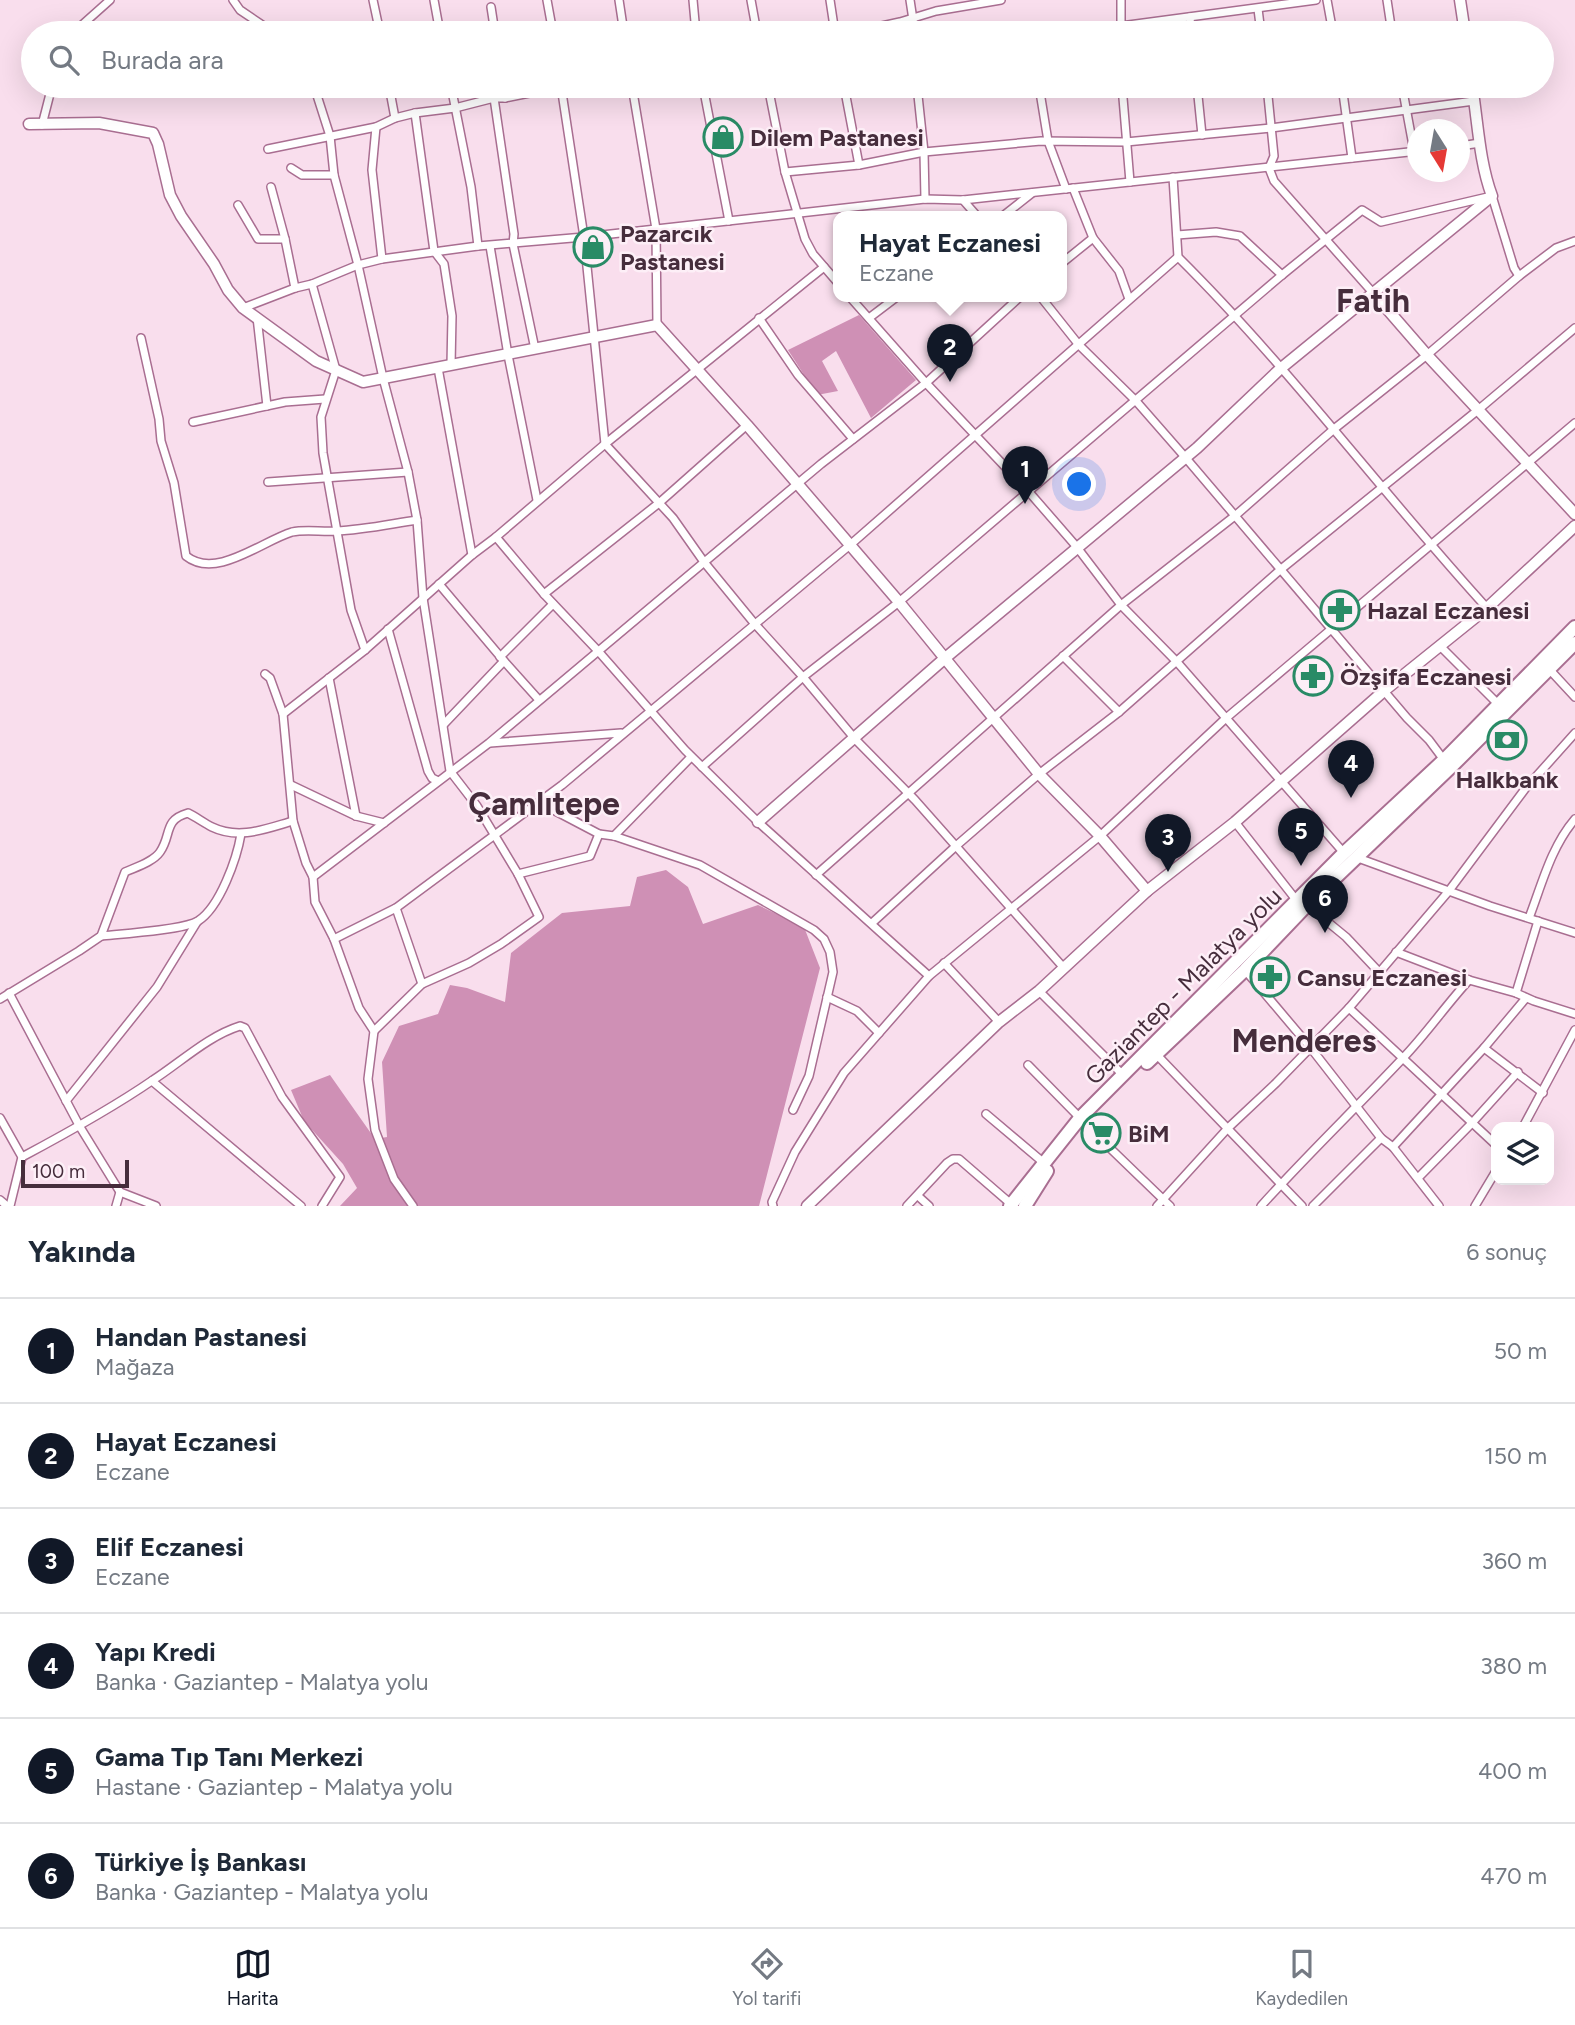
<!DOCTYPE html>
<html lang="tr">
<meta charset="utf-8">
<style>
:root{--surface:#fff;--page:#f2f2f3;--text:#1f2937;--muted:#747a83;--line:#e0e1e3;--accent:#111827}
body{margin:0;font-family:Figtree,sans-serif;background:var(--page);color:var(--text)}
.controls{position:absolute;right:21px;bottom:21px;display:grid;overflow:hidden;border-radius:14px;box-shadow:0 7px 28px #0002}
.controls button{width:63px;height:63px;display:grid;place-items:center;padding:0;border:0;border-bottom:2px solid var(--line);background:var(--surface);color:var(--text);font:35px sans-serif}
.compass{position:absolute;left:1407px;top:119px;width:63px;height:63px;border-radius:50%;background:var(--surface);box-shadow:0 7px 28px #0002;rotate:169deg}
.scale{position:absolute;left:21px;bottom:18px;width:108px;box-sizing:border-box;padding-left:7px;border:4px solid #462d3c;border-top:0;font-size:19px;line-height:24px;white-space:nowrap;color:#462d3c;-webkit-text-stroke:5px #fdeff7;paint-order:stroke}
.you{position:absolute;left:1080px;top:485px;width:24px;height:24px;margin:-18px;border:5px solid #fff;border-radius:50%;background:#1a73e8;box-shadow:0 0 0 10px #1a73e833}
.badge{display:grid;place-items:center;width:46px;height:46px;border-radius:50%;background:var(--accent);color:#fff;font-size:23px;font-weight:700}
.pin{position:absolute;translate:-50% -58px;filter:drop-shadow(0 2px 4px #0008)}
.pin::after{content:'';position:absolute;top:37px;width:24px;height:21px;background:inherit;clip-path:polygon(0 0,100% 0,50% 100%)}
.popup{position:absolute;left:833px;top:211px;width:234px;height:91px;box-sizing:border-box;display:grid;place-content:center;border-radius:14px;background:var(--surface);filter:drop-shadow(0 2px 5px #0005);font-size:23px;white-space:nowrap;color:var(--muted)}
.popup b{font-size:26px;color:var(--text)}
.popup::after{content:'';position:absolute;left:50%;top:100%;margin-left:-14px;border:14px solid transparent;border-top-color:var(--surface)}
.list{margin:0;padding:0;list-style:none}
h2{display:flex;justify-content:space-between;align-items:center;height:91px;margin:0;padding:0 28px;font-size:30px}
h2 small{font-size:23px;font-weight:400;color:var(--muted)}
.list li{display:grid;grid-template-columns:46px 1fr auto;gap:21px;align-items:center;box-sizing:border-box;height:105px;padding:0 28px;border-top:2px solid var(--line)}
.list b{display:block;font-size:26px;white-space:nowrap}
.list p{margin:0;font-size:23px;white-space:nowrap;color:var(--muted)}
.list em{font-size:23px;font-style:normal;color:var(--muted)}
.icon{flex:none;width:38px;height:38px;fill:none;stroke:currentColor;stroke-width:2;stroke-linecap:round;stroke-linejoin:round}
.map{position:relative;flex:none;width:1575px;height:1206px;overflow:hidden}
.search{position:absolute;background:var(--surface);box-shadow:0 7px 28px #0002;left:21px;right:21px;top:21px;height:77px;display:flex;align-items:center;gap:18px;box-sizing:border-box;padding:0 24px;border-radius:38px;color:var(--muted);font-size:26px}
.sheet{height:721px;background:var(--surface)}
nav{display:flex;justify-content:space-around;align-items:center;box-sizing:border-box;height:98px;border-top:2px solid var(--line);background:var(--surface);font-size:19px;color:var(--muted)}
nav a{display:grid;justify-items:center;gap:4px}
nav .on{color:var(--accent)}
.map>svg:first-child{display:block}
.forest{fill:#cf90b5}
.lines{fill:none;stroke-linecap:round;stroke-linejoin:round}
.street-casing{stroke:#a96e91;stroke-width:10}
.secondary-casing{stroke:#a96e91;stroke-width:13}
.highway-casing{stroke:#a96e91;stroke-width:16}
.street{stroke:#fff;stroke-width:7}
.secondary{stroke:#fff;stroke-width:10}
.highway{stroke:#fff;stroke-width:12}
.labels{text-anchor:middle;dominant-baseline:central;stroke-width:5;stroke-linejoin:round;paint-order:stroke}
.poi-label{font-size:24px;font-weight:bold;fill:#462d3c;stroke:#fdeff7;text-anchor:start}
.street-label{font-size:24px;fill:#462d3c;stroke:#fdeff7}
.district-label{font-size:32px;font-weight:bold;fill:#462d3c;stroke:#fdeff7}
</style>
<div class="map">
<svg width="1575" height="1206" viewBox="0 0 1575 1206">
<rect width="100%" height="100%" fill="#f9deed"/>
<g class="forest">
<polygon points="859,315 916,380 871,418 836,351 822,361 838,391 817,395 788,350"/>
<polygon points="666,870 688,887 703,924 758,905 804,927 820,968 759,1206 340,1206 357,1188 343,1164 304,1121 291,1090 330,1075 375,1139 387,1137 382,1062 399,1026 438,1014 450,985 467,988 505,1002 511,953 562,913 630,906 637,877"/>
</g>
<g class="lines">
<g class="street-casing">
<g id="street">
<polyline points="233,0 240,10 274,33"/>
<polyline points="373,0 380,33"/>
<polyline points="434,0 440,33"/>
<polyline points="547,0 553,33"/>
<polyline points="619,0 624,33"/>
<polyline points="693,0 696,33"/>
<polyline points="751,0 757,33"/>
<polyline points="830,0 835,33"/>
<polyline points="910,0 915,33"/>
<polyline points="1327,0 1333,33"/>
<polyline points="1387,0 1392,33"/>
<polyline points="491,7 495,33"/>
<polyline points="1258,9 1261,33"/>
<polyline points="1190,17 1191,33"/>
<polyline points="1121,26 1316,0"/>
<polyline points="73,33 110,0"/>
<polyline points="850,33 900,22 936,11 1001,0"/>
<polyline points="1121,33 1121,0"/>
<polyline points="314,86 330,136 334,175 358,265 383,378 408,472 417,520 423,598 450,771 477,806 518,874 539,917 501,944 469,963 422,984 374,1031"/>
<polyline points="389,86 395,118"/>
<polyline points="451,86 471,187 478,246"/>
<polyline points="503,86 505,98"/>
<polyline points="561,86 584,237 605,444 673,518 704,562 754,623 803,677 855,739 915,800 1063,967"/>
<polyline points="632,86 656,229 657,325"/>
<polyline points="703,86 729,221"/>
<polyline points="768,86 785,172 805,239 813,254 838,283"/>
<polyline points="844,86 859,165"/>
<polyline points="917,86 924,152 925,199"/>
<polyline points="1039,86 1048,141 1066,189"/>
<polyline points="1122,86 1130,182"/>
<polyline points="1197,86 1202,135"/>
<polyline points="1267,86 1274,156 1269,168 1274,181 1374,294"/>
<polyline points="1342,86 1352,158"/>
<polyline points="1402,86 1414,151"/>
<polyline points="494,98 514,234 513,244 535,349"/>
<polyline points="415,113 434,251 444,264 452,316 451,365"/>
<polyline points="42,125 52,86"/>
<polyline points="376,127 372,170 382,259"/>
<polyline points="1460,146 1480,143"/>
<polyline points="268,149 376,127 395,118 415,113 455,108 494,98 505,98 564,86"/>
<polyline points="291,168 302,175 334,175"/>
<polyline points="785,172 859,165 924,152 1041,141 1126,142 1271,128 1474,101"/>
<path d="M1173 177 1178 257C1289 367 1382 493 1487 608"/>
<polyline points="271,187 285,239"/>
<polyline points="1073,188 1093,238 1119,271 1129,299"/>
<polyline points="963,200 977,216"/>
<polyline points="238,205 258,239 285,239 295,288"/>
<polyline points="1003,216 1032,193"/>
<polyline points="1177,235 1216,232 1240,236 1282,275"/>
<polyline points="490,246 508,355 537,500"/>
<polyline points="1062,263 1093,238"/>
<polyline points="312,284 336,370 321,417 323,453 351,610 365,650"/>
<polyline points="849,296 926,383 1029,492 1076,546 1121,605 1177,662 1344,853"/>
<polyline points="1040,296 1079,345 1136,401 1185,457 1407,718 1429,740 1444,760"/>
<polyline points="243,308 295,288 312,284 358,265 382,259 478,246 584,237 925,199 963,200 1418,151"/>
<polyline points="257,317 267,406"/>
<polyline points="759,318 798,375 853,439"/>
<polyline points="869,318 898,296"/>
<path d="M141 338 159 419 161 441 174 483 186 556C216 580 262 541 292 532 305 529 322 532 336 531 363 530 390 524 417 520"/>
<polyline points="438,368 472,555"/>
<polyline points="193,422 285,402 325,399"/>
<polyline points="268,482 408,472"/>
<polyline points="496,537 544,594 599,652 685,750 758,822 929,976"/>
<polyline points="439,584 504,661 539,700"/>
<polyline points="544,594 659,503 747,425"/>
<polyline points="388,629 428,771 432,778 438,781"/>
<polyline points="1440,646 1499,705"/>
<polyline points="1063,656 1119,712"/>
<polyline points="500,657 553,604"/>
<polyline points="1549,669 1575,697"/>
<polyline points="265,674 270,678 283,714 293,821 306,863 313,877 315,902 334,939 359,1008 374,1031 368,1079 375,1130 394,1179 413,1206"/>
<polyline points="329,678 356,816"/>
<polyline points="283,714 365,650 472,555 496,537 605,444 824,267"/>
<polyline points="444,724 504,661"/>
<polyline points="490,743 621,733"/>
<polyline points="702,767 803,677 899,602 1282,275 1362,210 1381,222 1492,196 1514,268 1519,276"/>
<polyline points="291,785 356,816 384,823"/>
<polyline points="540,803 599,834 614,836 700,865 814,930 824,939 830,952 833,972 809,1076 793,1110"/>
<polyline points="1235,822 1297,901"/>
<polyline points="614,836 691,757"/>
<polyline points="1358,858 1490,906 1575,933"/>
<polyline points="518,874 590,856 599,834"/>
<polyline points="816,875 1121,605 1236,515 1334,429 1427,355 1519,276 1556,248 1575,241"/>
<polyline points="313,877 489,743 821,464 926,383 1021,296"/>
<polyline points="1307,905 1346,937 1378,971"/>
<polyline points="396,908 422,984"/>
<path d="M1529 918C1542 884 1551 847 1575 819"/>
<polyline points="872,923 956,846 1039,774 1119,712 1280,570 1478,410 1575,328"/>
<path d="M101 936C120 934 184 930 198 921 220 907 237 858 241 834"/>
<polyline points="334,939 396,908 562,785 850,545 1178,257"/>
<polyline points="1396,952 1469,980 1516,993 1534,1001 1575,1014"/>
<polyline points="944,963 999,1022"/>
<polyline points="1245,970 1310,1047 1381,1138 1393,1147 1439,1206"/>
<polyline points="1039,991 1123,1075"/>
<polyline points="9,993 80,1127 120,1192 156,1206"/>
<polyline points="1516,993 1538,921"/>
<polyline points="827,997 857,1011 879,1033"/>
<path d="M0 999 79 951 101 936 125 872C136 867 153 862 160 852 172 835 163 820 188 813 196 817 204 823 212 827 239 840 265 829 293 821"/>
<polyline points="1349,1008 1496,1145"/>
<polyline points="1484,1048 1543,1093"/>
<polyline points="1156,1054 1302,1206"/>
<polyline points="1028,1065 1080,1118"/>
<polyline points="152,1081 301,1206"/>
<polyline points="66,1101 157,987 197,922"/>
<polyline points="986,1114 1044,1163"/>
<polyline points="0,1118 22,1157 10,1206"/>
<polyline points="1085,1124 1170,1206"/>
<polyline points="1523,1127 1575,1030"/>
<polyline points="1393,1147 1484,1048 1526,998"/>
<path d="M22 1157C67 1133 111 1109 153 1080 181 1062 208 1036 240 1026L245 1028 282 1097 340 1177 322 1206"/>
<polyline points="1418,1178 1472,1123 1518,1072"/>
<polyline points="918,1196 929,1206"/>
<polyline points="0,1200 7,1206"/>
<polyline points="116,1206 120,1192"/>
<polyline points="773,1206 772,1202 795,1152 844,1073 929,976 1100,836 1225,719 1575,423"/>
<polyline points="907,1206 947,1163 953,1159 959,1159 1011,1204"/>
<polyline points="1157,1206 1228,1128 1276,1083 1349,1008 1448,892 1525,789 1575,733"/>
<path d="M1261 1206C1307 1155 1356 1108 1403 1058 1427 1033 1446 1005 1469 980"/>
<polyline points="1313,1206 1381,1138"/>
<polyline points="1475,1206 1496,1171"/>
</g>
</g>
<g class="secondary-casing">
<g id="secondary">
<polyline points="1460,0 1465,33"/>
<polyline points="29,124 99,123 153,133 158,144 170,195 181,216 214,264 228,290 243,308 316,361 363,382 657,325 747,425 899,602 1039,774 1100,836 1147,891"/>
<polyline points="1374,294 1427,355 1575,514"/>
<path d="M758 822 944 659 1197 448 1280 369 1492 196C1479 161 1478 122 1472 86"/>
<polyline points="807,1206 999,1022 1039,991 1147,891 1235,822 1385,690 1487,608 1575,526"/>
</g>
</g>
<g class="highway-casing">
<g id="highway">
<polyline points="1147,1063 1245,970 1307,905 1452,766 1575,643"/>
<polyline points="1010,1206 1080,1118 1344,853 1444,760 1575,627"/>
<polyline points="1025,1206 1047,1171"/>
</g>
</g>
<use href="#street" class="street"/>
<use href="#secondary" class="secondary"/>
<use href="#highway" class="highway"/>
</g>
<defs>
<g id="shop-ring" transform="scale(2.0125)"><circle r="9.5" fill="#fdeff7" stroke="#298b66" stroke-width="1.5"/><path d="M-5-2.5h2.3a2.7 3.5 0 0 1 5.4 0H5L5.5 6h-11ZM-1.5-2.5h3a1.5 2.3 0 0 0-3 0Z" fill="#298b66"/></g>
<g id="pharmacy-ring" transform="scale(2.0125)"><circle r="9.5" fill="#fdeff7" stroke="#298b66" stroke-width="1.5"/><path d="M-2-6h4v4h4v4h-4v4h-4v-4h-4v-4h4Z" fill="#298b66"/></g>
<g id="bank-ring" transform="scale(2.0125)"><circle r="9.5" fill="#fdeff7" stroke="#298b66" stroke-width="1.5"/><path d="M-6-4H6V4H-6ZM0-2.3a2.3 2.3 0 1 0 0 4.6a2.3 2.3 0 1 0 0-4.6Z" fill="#298b66"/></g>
<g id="supermarket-ring" transform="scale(2.0125)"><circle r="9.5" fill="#fdeff7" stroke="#298b66" stroke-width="1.5"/><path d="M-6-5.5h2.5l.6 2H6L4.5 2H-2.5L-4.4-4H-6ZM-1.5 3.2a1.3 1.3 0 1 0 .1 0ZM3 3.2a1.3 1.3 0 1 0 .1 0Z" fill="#298b66"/></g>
</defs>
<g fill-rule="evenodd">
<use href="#shop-ring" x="723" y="137"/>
<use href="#shop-ring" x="593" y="247"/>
<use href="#pharmacy-ring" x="1340" y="610"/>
<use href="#pharmacy-ring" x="1313" y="676"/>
<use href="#bank-ring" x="1507" y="740"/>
<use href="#pharmacy-ring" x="1270" y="977"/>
<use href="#supermarket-ring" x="1101" y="1133"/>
</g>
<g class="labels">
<g class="poi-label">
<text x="750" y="137">Dilem Pastanesi</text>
<text x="620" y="233">Pazarcık<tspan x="620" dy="28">Pastanesi</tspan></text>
<text x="1367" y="610">Hazal Eczanesi</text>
<text x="1340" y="676">Özşifa Eczanesi</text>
<text x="1507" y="779" text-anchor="middle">Halkbank</text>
<text x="1297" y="977">Cansu Eczanesi</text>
<text x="1128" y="1133">BiM</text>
</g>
<g class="street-label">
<text transform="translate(1183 986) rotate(-45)">Gaziantep - Malatya yolu</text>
</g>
<g class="district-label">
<text x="1373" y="301">Fatih</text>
<text x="544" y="804">Çamlıtepe</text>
<text x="1304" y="1041">Menderes</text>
</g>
</g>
</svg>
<div class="controls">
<button><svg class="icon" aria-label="layers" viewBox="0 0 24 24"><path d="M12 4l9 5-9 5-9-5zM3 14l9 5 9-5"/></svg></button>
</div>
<svg class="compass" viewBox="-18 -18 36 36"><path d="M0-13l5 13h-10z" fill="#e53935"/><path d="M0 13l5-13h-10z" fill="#747a83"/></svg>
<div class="scale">100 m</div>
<div class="you"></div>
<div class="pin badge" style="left:1025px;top:504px">1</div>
<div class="pin badge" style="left:950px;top:382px">2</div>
<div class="popup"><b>Hayat Eczanesi</b>Eczane</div>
<div class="pin badge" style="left:1168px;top:872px">3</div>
<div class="pin badge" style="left:1351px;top:798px">4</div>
<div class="pin badge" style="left:1301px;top:866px">5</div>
<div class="pin badge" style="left:1325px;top:933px">6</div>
<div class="search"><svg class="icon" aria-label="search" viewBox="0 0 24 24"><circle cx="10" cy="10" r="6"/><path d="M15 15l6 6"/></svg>Burada ara</div>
</div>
<section class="sheet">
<h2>Yakında<small>6 sonuç</small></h2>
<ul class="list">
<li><span class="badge">1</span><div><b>Handan Pastanesi</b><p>Mağaza</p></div><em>50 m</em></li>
<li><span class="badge">2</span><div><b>Hayat Eczanesi</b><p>Eczane</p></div><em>150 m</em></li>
<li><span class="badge">3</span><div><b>Elif Eczanesi</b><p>Eczane</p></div><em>360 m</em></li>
<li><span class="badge">4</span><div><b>Yapı Kredi</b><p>Banka · Gaziantep - Malatya yolu</p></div><em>380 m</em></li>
<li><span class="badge">5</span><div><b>Gama Tıp Tanı Merkezi</b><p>Hastane · Gaziantep - Malatya yolu</p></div><em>400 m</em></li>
<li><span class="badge">6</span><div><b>Türkiye İş Bankası</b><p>Banka · Gaziantep - Malatya yolu</p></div><em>470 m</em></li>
</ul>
</section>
<nav>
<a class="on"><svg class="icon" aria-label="map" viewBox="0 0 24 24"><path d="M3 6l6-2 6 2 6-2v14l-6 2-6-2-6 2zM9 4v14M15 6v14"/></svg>Harita</a>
<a><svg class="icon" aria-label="directions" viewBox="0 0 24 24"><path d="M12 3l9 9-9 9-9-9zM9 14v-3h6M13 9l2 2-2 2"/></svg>Yol tarifi</a>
<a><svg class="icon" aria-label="saved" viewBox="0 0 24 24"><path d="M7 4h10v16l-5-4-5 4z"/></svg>Kaydedilen</a>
</nav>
